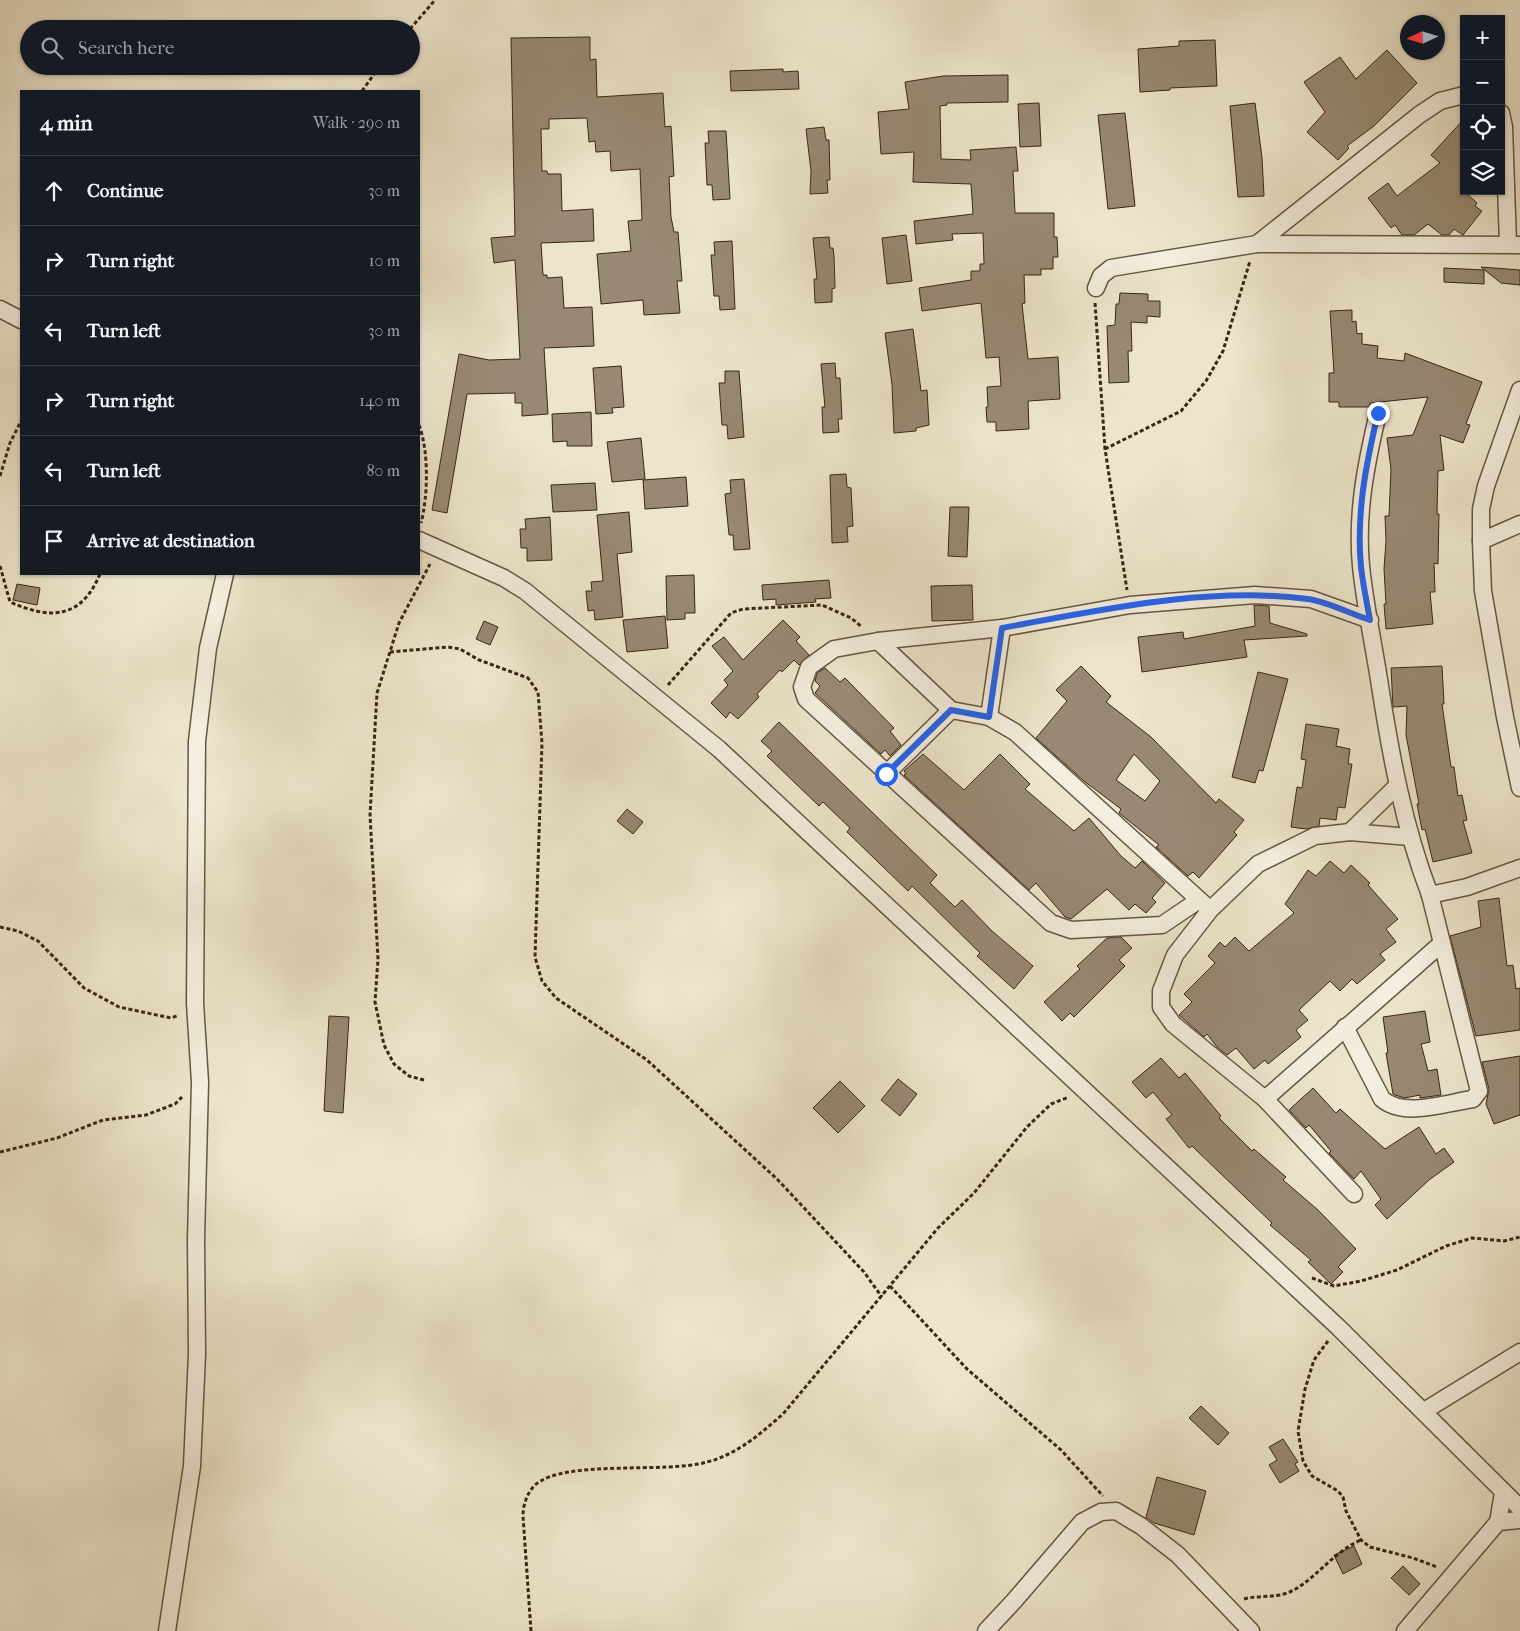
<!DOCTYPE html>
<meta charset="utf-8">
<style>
:root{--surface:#171b24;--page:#20242c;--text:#f1f3f6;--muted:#9ea1a6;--line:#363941}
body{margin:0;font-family:"IM FELL French Canon",serif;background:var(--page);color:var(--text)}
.controls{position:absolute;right:15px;top:15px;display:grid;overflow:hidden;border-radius:0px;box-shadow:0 1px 4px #0004}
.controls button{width:45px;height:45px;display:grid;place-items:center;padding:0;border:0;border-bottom:1px solid var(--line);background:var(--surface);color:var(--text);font:25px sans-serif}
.compass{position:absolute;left:1400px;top:15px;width:45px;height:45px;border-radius:50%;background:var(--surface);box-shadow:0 1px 4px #0004;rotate:266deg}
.stop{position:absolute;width:15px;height:15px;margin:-11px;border:4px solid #2563eb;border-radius:50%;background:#fff}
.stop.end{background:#2563eb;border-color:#fff;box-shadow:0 1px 5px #0008}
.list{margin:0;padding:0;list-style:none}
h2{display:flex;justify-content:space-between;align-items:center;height:65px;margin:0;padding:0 20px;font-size:21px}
h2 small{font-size:16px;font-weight:400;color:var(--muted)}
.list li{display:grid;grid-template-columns:32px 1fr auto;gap:15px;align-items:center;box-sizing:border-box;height:70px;padding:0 20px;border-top:1px solid var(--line)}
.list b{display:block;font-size:19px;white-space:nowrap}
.list em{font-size:16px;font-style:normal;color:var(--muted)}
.icon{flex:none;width:28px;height:28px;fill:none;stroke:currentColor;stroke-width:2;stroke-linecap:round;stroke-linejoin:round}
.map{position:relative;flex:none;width:1520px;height:1631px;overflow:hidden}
.search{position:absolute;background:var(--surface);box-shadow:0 1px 4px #0004;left:20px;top:20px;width:400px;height:55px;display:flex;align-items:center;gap:12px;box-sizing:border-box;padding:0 18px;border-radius:28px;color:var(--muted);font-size:19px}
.panel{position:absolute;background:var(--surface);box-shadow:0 1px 4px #0004;left:20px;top:90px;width:400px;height:485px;border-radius:0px}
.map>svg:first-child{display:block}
.building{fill:#978973;stroke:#3a2613;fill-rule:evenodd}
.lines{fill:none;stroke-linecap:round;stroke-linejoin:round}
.street-casing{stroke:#665641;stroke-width:19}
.path{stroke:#3a2613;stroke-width:3;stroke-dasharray:4 2.5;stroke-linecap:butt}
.street{stroke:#f3eedd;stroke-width:16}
.route{stroke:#2563eb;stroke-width:6}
</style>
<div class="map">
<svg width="1520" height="1631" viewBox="0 0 1520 1631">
<rect width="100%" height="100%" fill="#ece5cb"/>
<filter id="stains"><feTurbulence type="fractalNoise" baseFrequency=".004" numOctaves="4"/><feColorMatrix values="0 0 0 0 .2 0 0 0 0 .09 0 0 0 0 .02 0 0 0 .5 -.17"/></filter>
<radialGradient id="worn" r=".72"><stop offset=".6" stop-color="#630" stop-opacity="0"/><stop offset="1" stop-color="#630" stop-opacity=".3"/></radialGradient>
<g class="building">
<polygon points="590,37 590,60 596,59 597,97 663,93 665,127 671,126 674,176 669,177 671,217 674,232 678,232 682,281 677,281 680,313 644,315 643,300 601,304 597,254 631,251 628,221 642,220 640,169 611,171 610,151 596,152 595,141 589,142 587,118 549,119 549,129 541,129 542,171 547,171 548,174 561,174 562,211 593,209 594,241 541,243 543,275 547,275 547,278 562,277 564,308 592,307 594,346 544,348 548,414 522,416 522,403 515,403 515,393 467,394 447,513 432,510 459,354 489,360 520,359 515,260 494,263 491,238 515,236 511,38"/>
<polygon points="1215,40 1217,86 1170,88 1170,90 1140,92 1138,49 1179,46 1179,41"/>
<polygon points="1387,50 1417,83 1374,126 1347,146 1349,148 1338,160 1307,132 1325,112 1304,82 1340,57 1356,79"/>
<polygon points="783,69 783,72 798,71 799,89 731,91 730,71"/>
<polygon points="1008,75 1008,102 947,103 947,105 940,106 941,159 971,160 970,150 1016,147 1018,171 1013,171 1015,213 1054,213 1054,237 1057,237 1058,257 1053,257 1053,269 1041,269 1041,275 1024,275 1025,303 1022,304 1028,359 1058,357 1060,399 1028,401 1029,429 996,431 996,422 987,422 986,407 988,407 987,387 1001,386 999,357 986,358 981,303 922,311 919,288 971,280 971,271 980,271 980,264 984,264 983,233 952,234 953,240 916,244 914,221 973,214 971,184 913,182 914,152 881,154 878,112 909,109 905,82 943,76"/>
<polygon points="1039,103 1041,146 1020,147 1018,104"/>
<polygon points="1255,103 1262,158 1264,196 1238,197 1230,106"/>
<polygon points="1125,113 1135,206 1108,209 1098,115"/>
<polygon points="1464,119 1464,191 1477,203 1475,206 1482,211 1463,235 1454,229 1449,235 1442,235 1428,224 1414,235 1402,235 1395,225 1391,228 1368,198 1388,183 1397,196 1440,163 1431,155"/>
<polygon points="824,127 826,140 829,140 830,180 827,180 828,193 810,194 811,171 806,129"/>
<polygon points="708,131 726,131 730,199 713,200 712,185 707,185 705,143 709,143"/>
<polygon points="906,235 912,281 887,284 882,238"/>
<polygon points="829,237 830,248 833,248 834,256 835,288 832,289 832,302 815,303 814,279 817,279 813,238"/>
<polygon points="732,241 735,309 720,310 719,296 714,296 711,255 715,255 714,242"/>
<polygon points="1481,267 1520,270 1520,285 1501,283"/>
<polygon points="1444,268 1484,270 1484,284 1444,282"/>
<polygon points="1120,293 1148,294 1148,301 1160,301 1160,317 1147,316 1147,323 1131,322 1132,351 1128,351 1129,382 1109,383 1107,326 1115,325 1116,304 1119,304"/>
<polygon points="1352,310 1352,322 1356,321 1357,334 1362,333 1362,344 1378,346 1377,358 1404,361 1405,353 1482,382 1466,424 1470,425 1463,443 1440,435 1444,470 1438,471 1437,514 1439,514 1438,564 1434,563 1435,592 1430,592 1433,624 1386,629 1384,604 1386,604 1384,569 1386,541 1385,516 1389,516 1391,469 1387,438 1413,435 1428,397 1370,403 1370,407 1339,407 1339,402 1329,402 1329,373 1334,373 1330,311"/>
<polygon points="913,329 921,391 927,390 929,425 916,428 916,431 894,433 892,384 885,333"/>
<polygon points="835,363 836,378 840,378 842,419 838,419 839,432 823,433 822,407 825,407 821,364"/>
<polygon points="621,366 624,407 612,408 613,413 596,414 593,368"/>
<polygon points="725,371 739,371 744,437 728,439 727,425 722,425 719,383 725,383"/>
<polygon points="591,412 592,446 567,446 567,441 553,442 552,414"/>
<polygon points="641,438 645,479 612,482 607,442"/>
<polygon points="846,474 847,487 851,488 853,526 847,527 848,542 832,543 830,475"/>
<polygon points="686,477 688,506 645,509 643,480"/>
<polygon points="744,479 750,549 734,550 733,535 729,535 725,494 731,493 730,480"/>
<polygon points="595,483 597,510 553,512 551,485"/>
<polygon points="950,507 969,507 967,557 948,556"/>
<polygon points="629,512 632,552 617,554 623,617 595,620 594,610 588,611 586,591 592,591 591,582 603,581 597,515"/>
<polygon points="550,517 552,560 527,561 527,548 521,548 520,529 526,529 525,519"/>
<polygon points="694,575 695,613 685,613 685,619 667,620 666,576"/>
<polygon points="829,580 831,598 815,599 816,602 776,605 776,599 763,600 762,585"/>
<polygon points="17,584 40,588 37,605 13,600"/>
<polygon points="972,585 973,620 932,621 931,586"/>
<polygon points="1254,605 1269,606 1270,623 1307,634 1307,636 1244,640 1247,657 1142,672 1138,637 1183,632 1184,639 1255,626"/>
<polygon points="665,616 668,648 627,652 623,620"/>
<polygon points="783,620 800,637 796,641 809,655 799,665 794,660 782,672 780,670 757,694 759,697 738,719 730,712 726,718 711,703 728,685 724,680 733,671 712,646 724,637 743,660"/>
<polygon points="484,621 498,627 490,645 476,639"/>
<path d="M1081 666 1111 696 1106 702 1151 737 1216 803 1219 799 1244 820 1234 832 1237 835 1199 878 1193 872 1188 876 1156 847 1159 845 1119 813 1121 809 1084 781 1036 738 1067 701 1056 690ZM1134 754 1160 781 1145 801 1116 780Z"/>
<polygon points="1442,666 1444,704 1442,704 1451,767 1454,767 1458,796 1462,795 1467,820 1463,821 1472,853 1433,862 1425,829 1422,830 1417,804 1419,804 1406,735 1407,706 1393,707 1391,668"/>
<polygon points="825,668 840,682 845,678 894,728 890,731 901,745 890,756 885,750 881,754 815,693 820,686 815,681 817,673"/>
<polygon points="1258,672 1288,679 1263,771 1259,770 1255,783 1232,777"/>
<polygon points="779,722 937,875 930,883 955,907 962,900 992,931 1033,966 1014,989 977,956 980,953 912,886 908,891 847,832 850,828 823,802 819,806 767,756 772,751 761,741"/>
<polygon points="1306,724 1339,729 1336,746 1350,749 1348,764 1352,764 1345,808 1338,807 1336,820 1320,818 1319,826 1306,829 1291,827 1297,787 1302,788 1306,760 1301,759"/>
<polygon points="923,754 964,790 1000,754 1030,784 1025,789 1074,831 1089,818 1121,856 1135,868 1142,861 1165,883 1152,898 1156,902 1146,913 1135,904 1129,910 1107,889 1071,919 1065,917 1036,883 1029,890 904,775 906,774 904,771"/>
<polygon points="627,809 643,822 633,834 617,821"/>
<polygon points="1330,861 1344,873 1351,865 1370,883 1368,885 1398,919 1386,929 1396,942 1380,954 1385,960 1357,984 1352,979 1340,991 1330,981 1299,1010 1308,1020 1296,1030 1301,1037 1268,1064 1265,1060 1254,1069 1236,1048 1227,1055 1217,1047 1207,1034 1204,1037 1179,1015 1192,1002 1184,994 1215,963 1208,956 1220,942 1225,947 1235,937 1249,951 1294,913 1285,904 1308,870 1316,876"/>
<polygon points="1499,898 1507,966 1513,965 1516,989 1520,988 1520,1030 1476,1036 1450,936 1481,927 1478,901"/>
<polygon points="1117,937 1121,937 1132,948 1119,960 1125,966 1074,1017 1070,1013 1062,1021 1044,1002 1080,969 1077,966 1107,938"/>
<polygon points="1425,1011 1430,1042 1421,1044 1428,1071 1437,1069 1441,1095 1420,1098 1420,1095 1405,1098 1395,1095 1393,1094 1386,1053 1388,1053 1383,1017"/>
<polygon points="329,1016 349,1017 343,1113 324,1111"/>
<polygon points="1520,1056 1520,1115 1494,1124 1486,1104 1489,1089 1482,1062"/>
<polygon points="1161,1058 1179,1078 1185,1073 1221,1116 1219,1118 1252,1151 1254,1149 1286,1177 1283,1180 1318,1210 1356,1249 1338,1267 1343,1272 1331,1284 1308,1262 1311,1260 1270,1225 1272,1223 1192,1146 1189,1148 1166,1119 1172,1115 1153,1092 1146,1098 1132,1082"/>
<polygon points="898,1079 917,1094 900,1116 881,1100"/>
<polygon points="840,1081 865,1106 838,1133 813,1108"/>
<polygon points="1313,1088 1336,1113 1340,1109 1385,1149 1419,1127 1436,1154 1444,1148 1454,1162 1429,1180 1387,1219 1375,1205 1381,1199 1361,1171 1354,1179 1329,1153 1331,1151 1309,1125 1306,1128 1289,1110"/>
<polygon points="1201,1406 1229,1433 1218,1445 1189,1418"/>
<polygon points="1283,1439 1298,1462 1295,1464 1299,1471 1280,1483 1269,1465 1277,1460 1269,1447"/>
<polygon points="1157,1477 1206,1491 1194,1535 1154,1523 1146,1517"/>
<polygon points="1354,1546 1362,1564 1343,1574 1334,1555"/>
<polygon points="1403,1566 1420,1584 1409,1595 1391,1578"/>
</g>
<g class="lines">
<g class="street-casing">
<g id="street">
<polyline points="1501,113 1504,127 1508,244"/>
<polyline points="1257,244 1419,115 1440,101 1464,95"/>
<polyline points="1096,288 1101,276 1111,268 1257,244 1520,245"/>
<polyline points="0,309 21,320"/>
<polyline points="1520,390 1486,486 1481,509 1481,541 1483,591 1505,717 1520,788"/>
<path d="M1378 413C1366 464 1356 514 1361 566 1365 606 1374 646 1380 686 1391 757 1404 827 1430 895L1467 887 1520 868"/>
<polyline points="419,540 504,578 525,591 719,749 1338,1327 1520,1508"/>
<polyline points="1481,541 1520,524"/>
<polyline points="878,641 951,710 989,717 1015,732 1206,906"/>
<polyline points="989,717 1002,628"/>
<polyline points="886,774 951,710"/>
<polyline points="1350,832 1397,786"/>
<polyline points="1199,900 1162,925 1071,930 1051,923 806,699 802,687 809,667 834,649 878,641 1002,628 1130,605 1255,595 1311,599 1370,620"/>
<path d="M1345 1027 1382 1099C1404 1118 1446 1103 1473 1099L1479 1091 1430 895"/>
<polyline points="1265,1099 1442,943"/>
<polyline points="1354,1194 1265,1099 1173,1024 1161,1007 1161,991 1175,955 1210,910 1258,864 1315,836 1350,832 1410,837"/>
<polyline points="1424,1411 1520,1352"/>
<polyline points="1498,1522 1520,1520"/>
<polyline points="167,1631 192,1466 197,1354 196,1239 200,1082 195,1003 197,741 208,648 225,574"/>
<polyline points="986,1631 1014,1601 1082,1522 1101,1512 1116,1511 1141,1526 1178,1555 1251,1631"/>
<polyline points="1405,1631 1498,1522 1503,1493"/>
</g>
</g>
<g class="path">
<polyline points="410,29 435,0"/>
<polyline points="362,91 380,66"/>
<polyline points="1095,303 1105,449 1127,590"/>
<path d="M419 425C429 451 428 497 421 523"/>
<polyline points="1105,449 1181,411 1206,381 1223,351 1250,261"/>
<polyline points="0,476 10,443 21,421"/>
<path d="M0 566 10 602C51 620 81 619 100 574"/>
<polyline points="390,652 448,647 460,649 479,660 528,678 538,692 542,743 535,957 542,981 556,998 647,1060 777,1179 864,1272 882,1297"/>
<polyline points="668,685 731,613 743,609 822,605 851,618 862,627"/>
<polyline points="0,927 18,931 38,941 84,988 119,1007 171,1018 179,1015"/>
<polyline points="424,1080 409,1076 394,1064 384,1045 375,1002 378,959 370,815 377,693 399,623 430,564"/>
<polyline points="0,1152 57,1138 103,1120 146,1115 175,1104 182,1097"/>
<polyline points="1312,1278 1334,1286 1361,1281 1397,1270 1446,1246 1472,1238 1504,1241 1520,1237"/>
<polyline points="890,1286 967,1369 1061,1450 1103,1496"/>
<polyline points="1328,1341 1314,1360 1305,1389 1298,1431 1303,1461 1312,1476 1338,1491 1343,1497 1346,1511 1361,1540 1370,1547 1413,1558 1437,1567"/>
<path d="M1244 1599C1258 1595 1274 1598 1287 1593 1312 1584 1331 1553 1361 1540"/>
<path d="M531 1631 523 1516C523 1505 527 1493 535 1485 564 1459 666 1474 707 1462 738 1454 760 1434 783 1414L938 1228 974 1193 1027 1127 1051 1104 1069 1097"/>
</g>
<use href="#street" class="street"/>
</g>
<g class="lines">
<path class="route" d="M886 774 951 710 989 717 1002 628C1100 610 1209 586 1308 599 1329 602 1350 614 1370 620 1367 603 1363 585 1361 567 1356 514 1366 464 1378 413"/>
</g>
<rect width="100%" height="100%" filter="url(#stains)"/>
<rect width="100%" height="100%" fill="url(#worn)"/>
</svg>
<div class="controls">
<button>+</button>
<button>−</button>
<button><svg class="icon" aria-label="locate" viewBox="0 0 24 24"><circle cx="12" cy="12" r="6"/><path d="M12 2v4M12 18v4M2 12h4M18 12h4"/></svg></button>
<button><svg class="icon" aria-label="layers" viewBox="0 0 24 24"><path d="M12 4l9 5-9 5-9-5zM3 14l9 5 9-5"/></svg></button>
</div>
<svg class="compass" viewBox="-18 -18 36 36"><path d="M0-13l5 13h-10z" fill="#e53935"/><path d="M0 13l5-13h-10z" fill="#9ea1a6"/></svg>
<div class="stop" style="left:886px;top:774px"></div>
<div class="stop end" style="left:1378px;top:413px"></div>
<div class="search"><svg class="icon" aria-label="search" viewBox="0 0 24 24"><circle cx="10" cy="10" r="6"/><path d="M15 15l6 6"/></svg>Search here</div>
<section class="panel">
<h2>4 min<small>Walk · 290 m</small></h2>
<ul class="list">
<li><svg class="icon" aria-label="ahead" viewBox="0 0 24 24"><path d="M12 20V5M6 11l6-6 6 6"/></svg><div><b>Continue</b></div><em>30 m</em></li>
<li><svg class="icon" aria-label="right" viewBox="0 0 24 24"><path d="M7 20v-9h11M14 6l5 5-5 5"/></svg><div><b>Turn right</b></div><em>10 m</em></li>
<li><svg class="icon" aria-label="left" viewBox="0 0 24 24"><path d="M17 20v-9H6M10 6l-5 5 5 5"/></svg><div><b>Turn left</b></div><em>30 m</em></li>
<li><svg class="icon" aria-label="right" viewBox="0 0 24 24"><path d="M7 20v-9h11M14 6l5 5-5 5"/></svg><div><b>Turn right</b></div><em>140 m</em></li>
<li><svg class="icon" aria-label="left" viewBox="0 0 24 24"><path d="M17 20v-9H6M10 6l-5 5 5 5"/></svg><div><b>Turn left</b></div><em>80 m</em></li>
<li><svg class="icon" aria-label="arrive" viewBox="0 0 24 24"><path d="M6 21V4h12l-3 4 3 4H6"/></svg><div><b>Arrive at destination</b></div></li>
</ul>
</section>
</div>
